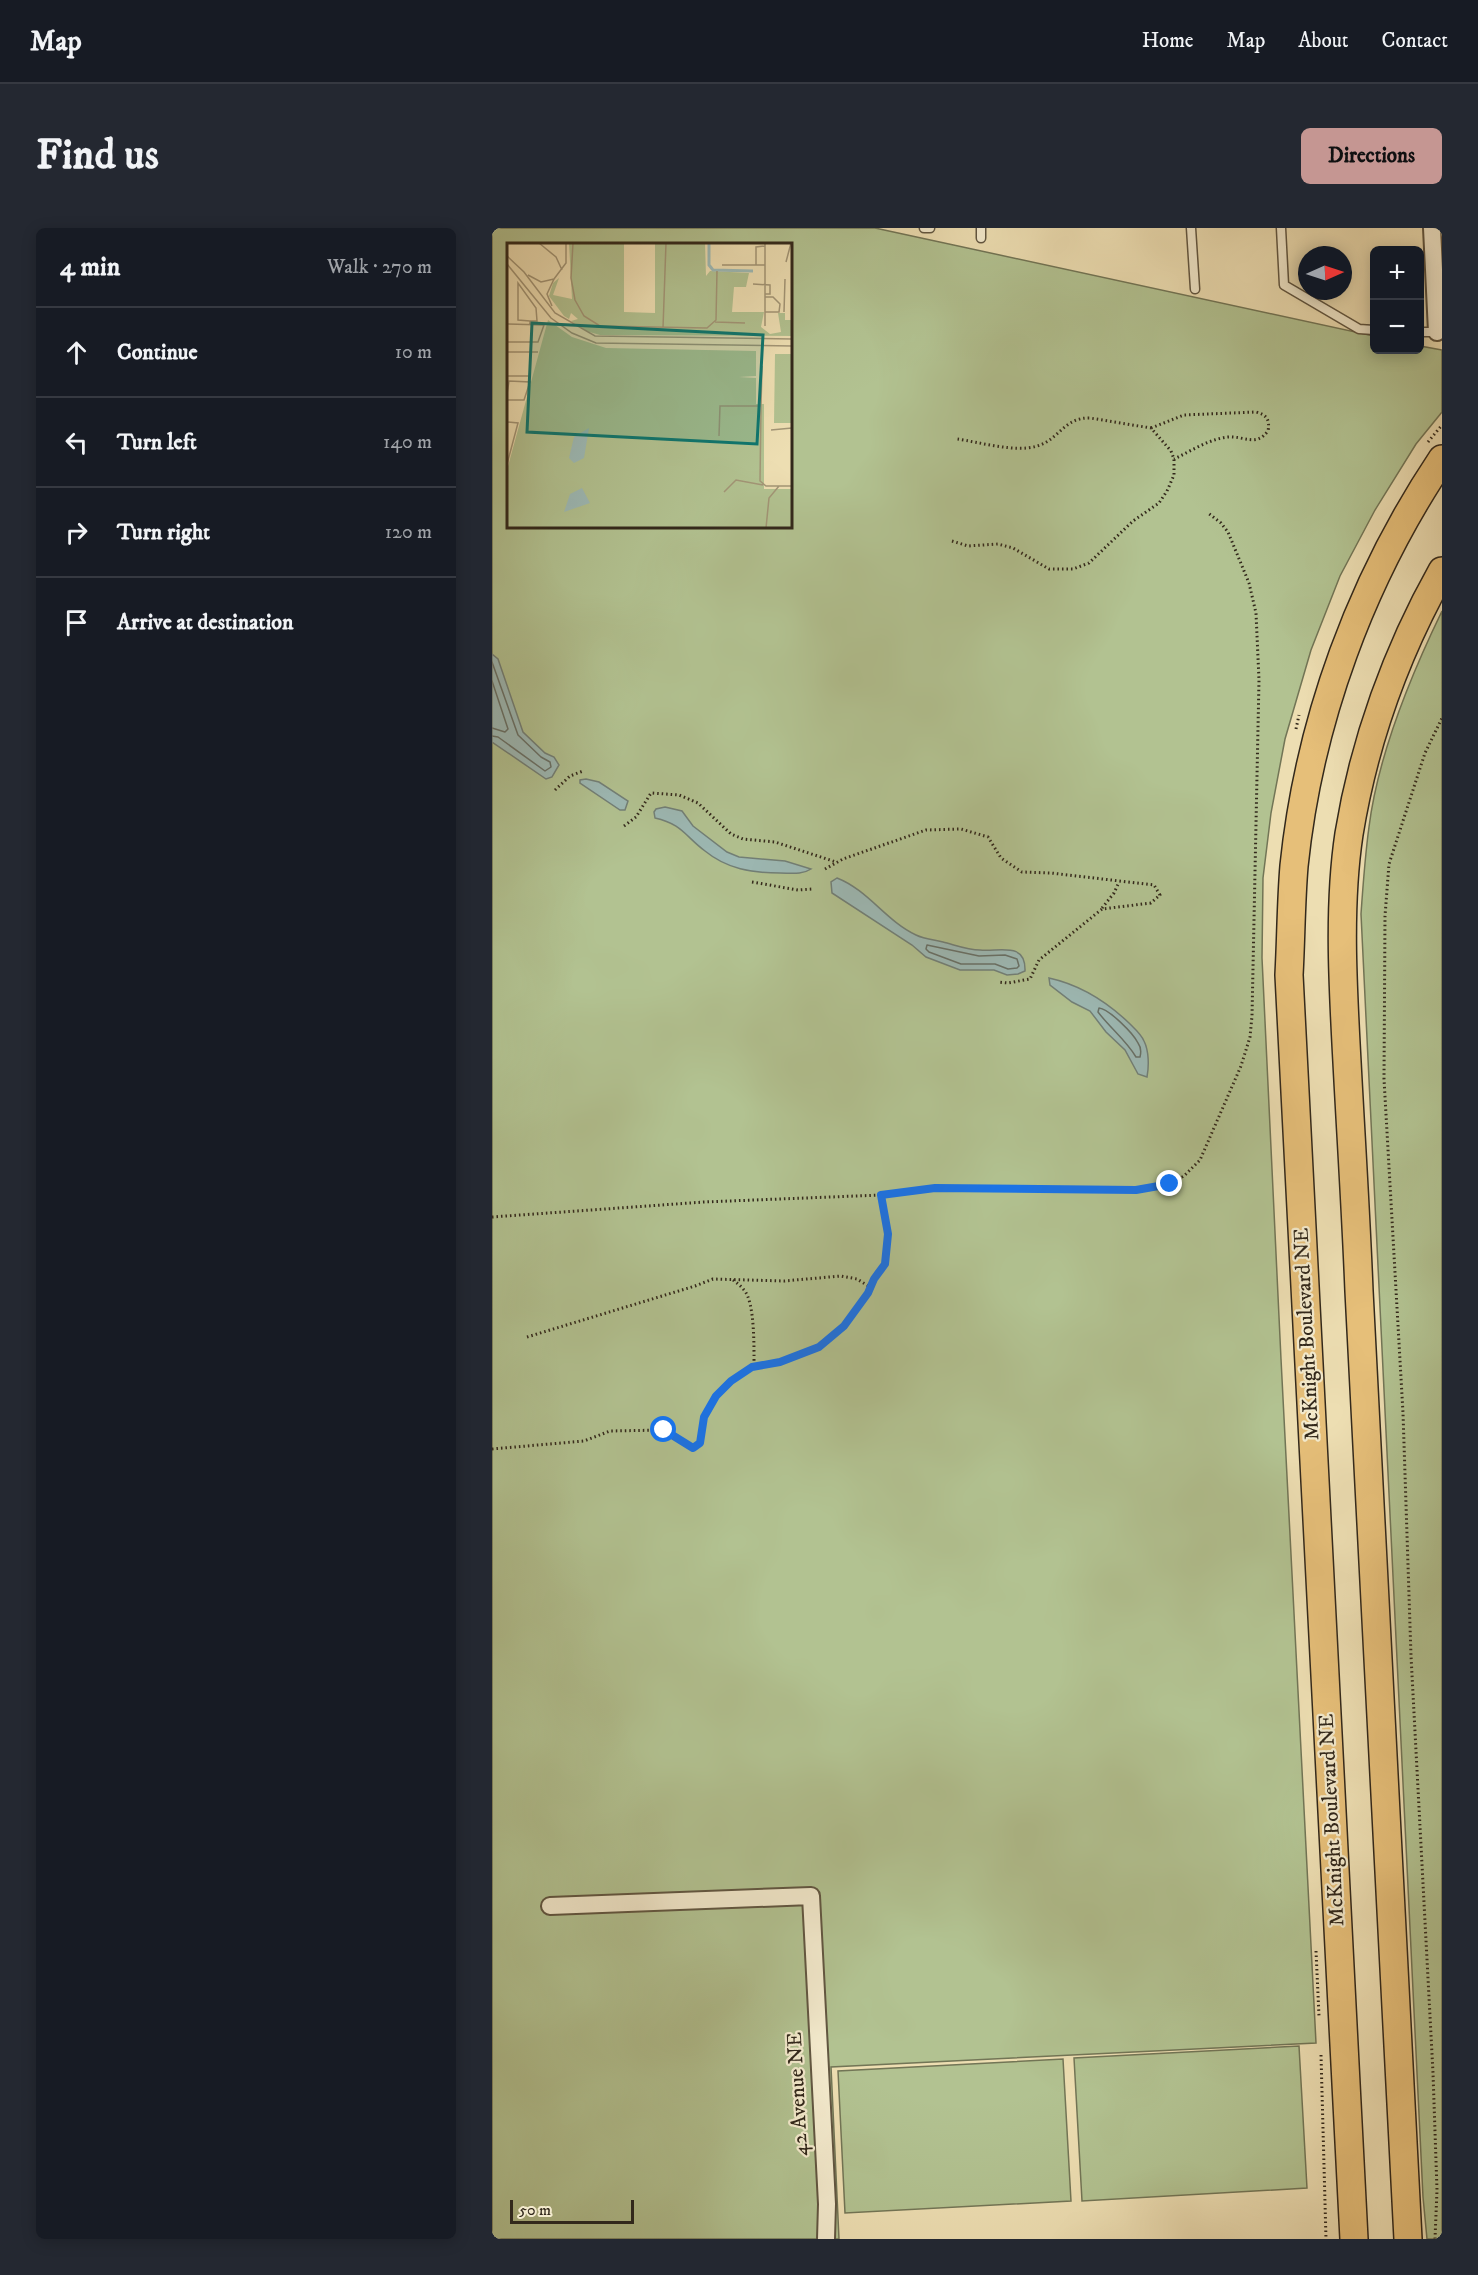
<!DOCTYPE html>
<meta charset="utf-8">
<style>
:root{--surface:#171b24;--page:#242831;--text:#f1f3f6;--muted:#9ea1a6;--line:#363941;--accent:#c59692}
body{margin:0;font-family:"IM FELL DW Pica",serif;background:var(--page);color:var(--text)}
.controls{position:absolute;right:18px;top:18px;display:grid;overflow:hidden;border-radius:9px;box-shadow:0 3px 15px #0003}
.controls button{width:54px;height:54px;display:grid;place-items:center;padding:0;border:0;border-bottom:2px solid var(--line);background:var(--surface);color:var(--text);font:30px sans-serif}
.compass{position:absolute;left:806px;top:18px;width:54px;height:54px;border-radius:50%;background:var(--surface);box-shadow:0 3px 15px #0003;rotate:87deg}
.scale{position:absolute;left:18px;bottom:15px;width:124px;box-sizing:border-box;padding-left:6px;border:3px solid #32281b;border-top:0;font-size:16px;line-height:21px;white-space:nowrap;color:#32281b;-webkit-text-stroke:4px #f3eacd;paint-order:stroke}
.stop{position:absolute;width:18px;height:18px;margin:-14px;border:4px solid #1a73e8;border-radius:50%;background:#fff}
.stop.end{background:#1a73e8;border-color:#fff;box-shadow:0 2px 6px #0008}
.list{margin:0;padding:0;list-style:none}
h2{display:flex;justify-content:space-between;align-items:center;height:78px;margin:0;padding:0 24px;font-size:26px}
h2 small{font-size:20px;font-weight:400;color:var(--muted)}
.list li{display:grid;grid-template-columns:39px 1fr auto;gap:18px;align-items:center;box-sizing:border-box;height:90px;padding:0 24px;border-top:2px solid var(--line)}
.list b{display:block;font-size:22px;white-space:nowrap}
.list em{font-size:20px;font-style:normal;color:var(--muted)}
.icon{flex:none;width:33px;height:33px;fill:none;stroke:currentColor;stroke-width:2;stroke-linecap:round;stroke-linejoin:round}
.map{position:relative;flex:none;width:950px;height:2011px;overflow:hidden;border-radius:9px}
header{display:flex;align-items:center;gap:36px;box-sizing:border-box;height:84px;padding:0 30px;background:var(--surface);border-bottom:2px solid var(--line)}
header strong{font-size:28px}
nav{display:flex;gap:33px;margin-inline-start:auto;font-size:21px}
.intro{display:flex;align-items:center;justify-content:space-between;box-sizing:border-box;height:144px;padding:0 36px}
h1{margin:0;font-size:42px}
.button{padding:15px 27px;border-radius:9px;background:var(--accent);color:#111;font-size:21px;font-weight:700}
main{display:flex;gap:36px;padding:0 36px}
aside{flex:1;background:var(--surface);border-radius:9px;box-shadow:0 3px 15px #0003}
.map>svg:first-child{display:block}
.green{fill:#b2c291;stroke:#727556;stroke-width:1.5;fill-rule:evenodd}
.water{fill:#9dbab6;stroke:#728078;stroke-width:1.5}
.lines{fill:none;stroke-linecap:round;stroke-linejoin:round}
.shore{stroke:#687168;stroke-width:1.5}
.service-casing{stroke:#615641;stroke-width:11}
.minor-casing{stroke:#615641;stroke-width:20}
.primary-casing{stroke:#32281b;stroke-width:30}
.path{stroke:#32281b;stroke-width:3;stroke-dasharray:1.5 3;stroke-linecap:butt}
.service{stroke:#f3eacd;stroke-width:8}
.minor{stroke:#f3eacd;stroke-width:16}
.primary{stroke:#e6bf79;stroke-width:27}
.route{stroke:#1a73e8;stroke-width:8}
.labels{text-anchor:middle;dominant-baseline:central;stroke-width:4.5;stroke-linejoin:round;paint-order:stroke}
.street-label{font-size:21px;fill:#32281b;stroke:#f3eacd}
.inset-river{fill:none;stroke:#9dbab6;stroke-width:3}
.inset-road{fill:none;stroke:#a29576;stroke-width:1.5}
.view{fill:#0f766e;fill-opacity:0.15;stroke:#0f766e;stroke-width:3}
.inset-edge{fill:none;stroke:#32281b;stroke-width:3}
</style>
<header>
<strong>Map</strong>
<nav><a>Home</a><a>Map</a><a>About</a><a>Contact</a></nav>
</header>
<div class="intro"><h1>Find us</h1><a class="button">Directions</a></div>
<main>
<aside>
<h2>4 min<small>Walk · 270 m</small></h2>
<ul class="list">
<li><svg class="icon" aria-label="ahead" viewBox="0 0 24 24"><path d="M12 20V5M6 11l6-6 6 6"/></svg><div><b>Continue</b></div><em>10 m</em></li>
<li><svg class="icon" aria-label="left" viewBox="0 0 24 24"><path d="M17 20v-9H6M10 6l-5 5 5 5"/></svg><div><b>Turn left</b></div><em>140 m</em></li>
<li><svg class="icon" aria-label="right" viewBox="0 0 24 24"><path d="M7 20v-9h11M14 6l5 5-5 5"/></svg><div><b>Turn right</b></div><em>120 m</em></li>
<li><svg class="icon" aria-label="arrive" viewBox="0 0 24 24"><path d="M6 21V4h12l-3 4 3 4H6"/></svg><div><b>Arrive at destination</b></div></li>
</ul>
</aside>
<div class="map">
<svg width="950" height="2011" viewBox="0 0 950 2011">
<rect width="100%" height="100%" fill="#eddeb2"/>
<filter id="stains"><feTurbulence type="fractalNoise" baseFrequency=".00333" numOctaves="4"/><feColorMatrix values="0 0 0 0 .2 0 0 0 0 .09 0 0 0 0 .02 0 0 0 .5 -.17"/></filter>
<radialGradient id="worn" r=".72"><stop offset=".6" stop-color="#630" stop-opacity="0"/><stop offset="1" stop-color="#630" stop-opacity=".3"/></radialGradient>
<g class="green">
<path d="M0 0H383L882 108V122H928V118L950 122V184L924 216 883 282 848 348 819 422 793 511 779 585 771 650 770 730 789 1131 824 1815 339 1839 347 2011H0ZM16 16H298V298H16Z"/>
<path d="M950 383V2011H935L931 1969 869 686C871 657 873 628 877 599 886 527 918 449 950 383Z"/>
<polygon points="807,1818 815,1960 590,1973 582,1830"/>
<polygon points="571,1831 579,1973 353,1985 346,1843"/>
</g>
<g class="water">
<polygon points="0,426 6,431 31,504 53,525 62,529 67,537 60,549 54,551 0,514"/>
<polygon points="94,551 107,554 136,573 133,582 128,582 88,555 88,552"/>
<path d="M173 579 190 583 201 598 235 624 247 629 293 633 319 641C310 647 299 645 288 645 260 645 235 641 213 623 193 608 190 596 163 590L162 584 164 581Z"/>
<path d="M345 650C376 662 394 693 424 707 432 711 443 712 451 714 463 717 476 722 488 722 507 724 534 713 533 743L526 746 515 747 502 742H468L434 729 420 717 340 665 339 654Z"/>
<path d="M557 750C589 757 614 773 637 795 642 800 649 806 652 813 657 823 657 838 655 849L646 846 633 822 614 804 598 783 580 774 558 757Z"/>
</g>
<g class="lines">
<g class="shore">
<polyline points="0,434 26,507 49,529 58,534 59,539 53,543 6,509 0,508"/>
<polyline points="0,453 16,501 13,504 0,500"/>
<polygon points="435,717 487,728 513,727 525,731 527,738 525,740 516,741 503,736 469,736 437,724 434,721"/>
<path d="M607 780C617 781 641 805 646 815 649 819 649 825 648 829H644C634 812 618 800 606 784Z"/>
</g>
<g class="service-casing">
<g id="service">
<polyline points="432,0 438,0"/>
<polyline points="489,0 489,10"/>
<polyline points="699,0 703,61"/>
<polyline points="789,0 792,57 867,101 882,102"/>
<polyline points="928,104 945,104"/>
</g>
</g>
<g class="minor-casing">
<g id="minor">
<polyline points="940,0 945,104"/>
<polyline points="58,1678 319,1668 335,1976 334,2011"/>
</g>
</g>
<g class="primary-casing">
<g id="primary">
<path d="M862 2011 797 747C799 711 799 674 802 638 817 493 869 352 950 231"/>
<path d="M916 2011C898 1695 881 1379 867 1063 864 986 859 910 855 834 851 760 846 679 857 606 872 514 905 423 950 343"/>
</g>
</g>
<g class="path">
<path d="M659 200 692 187 764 184C775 187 778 192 776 203 764 219 753 208 736 209 717 211 699 223 682 231"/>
<polyline points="936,214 950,197"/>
<path d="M460 313 476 318 506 316 521 320 557 341H581L597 335 641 293 667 275 675 263 682 247V231L679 223 659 200 598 190C572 189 567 212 545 218 524 225 487 214 465 211"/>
<polyline points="804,501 807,487"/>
<polyline points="63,562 78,548 91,543"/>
<polyline points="132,598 144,589 159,565 187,567 206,575 239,606 251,611 283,614 344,634"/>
<polyline points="333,641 351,631 434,602 469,601 496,609 509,630 530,644 559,645 662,657 668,667 659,675 610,681 547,732 538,751 516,755 506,754"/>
<polyline points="260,654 306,662 320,661"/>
<polyline points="610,680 622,665 627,654"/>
<polyline points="0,989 212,974 389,967 443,960 644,961 678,956 692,948 708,932 749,838 758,809 760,788 767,452 764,385 757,355 736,304 729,295 716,285"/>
<path d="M241 1052C245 1055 249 1058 252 1062 263 1074 262 1121 262 1138"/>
<polyline points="35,1109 203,1058 221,1051 292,1053 349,1048 365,1051 378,1059"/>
<polyline points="0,1221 92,1213 118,1203 172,1202 201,1220 208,1215 212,1189 224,1168 239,1153 259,1139 288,1134 327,1119 352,1098 376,1065 382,1051 393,1036 396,1006 389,967"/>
<polyline points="824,1723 827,1788"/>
<polyline points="829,1827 834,2011"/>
<polyline points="943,2011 945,1962 941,1845 919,1428 911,1185 892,851 893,688 897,636 933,525 950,490"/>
</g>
<use href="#service" class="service"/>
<use href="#minor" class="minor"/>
<use href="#primary" class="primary"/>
</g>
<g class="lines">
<polyline class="route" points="172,1202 201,1220 208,1215 212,1189 224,1168 239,1153 260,1139 288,1134 327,1119 352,1098 376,1065 382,1051 393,1036 396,1006 389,967 443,960 644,962 678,956"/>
</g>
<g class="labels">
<g class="street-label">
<text transform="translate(815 1106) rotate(-93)">McKnight Boulevard NE</text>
<text transform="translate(840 1592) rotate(-93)">McKnight Boulevard NE</text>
<text transform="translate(306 1866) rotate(-93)">42 Avenue NE</text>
</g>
</g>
<g transform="translate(15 15)">
<rect width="285" height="285" fill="#eddeb2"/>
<path d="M62 0H117V69L148 70V0H198L199 33 203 28 242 30 239 44H227L225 69H257L254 84 263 91 274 89 271 70H278V77H285V93L93 92 79 88 64 78 71 76 64 70 62 76 57 73 42 53 46 40 52 35 46 52 65 56ZM41 77 65 94 99 105 249 108V133L232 134 249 135V161H257V246H285V285H0V227ZM268 111H285V180H267Z" fill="#b2c291"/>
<path d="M82 185 77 215 67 220 62 215 67 194ZM75 245 83 260 57 269 63 251Z" fill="#9dbab6"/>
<path class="inset-river" d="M202 0V22L206 27 246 28"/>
<path class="inset-road" d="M32 0 49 14 55 27M66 0 64 35 68 57 77 73 93 83 200 85 209 77 210 28M0 13 17 29 48 70 88 93 285 96M279 19 284 0M0 21 44 75 65 90 89 100 285 103M215 22H258M249 22V4L258 3M21 32 34 39 47 36M47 36 59 20V0M246 41 263 42V51H258M258 54H266L273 61 272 69H258M45 63 40 51 47 36M277 69 278 36M23 78 11 77V40L29 65 30 78H23V81M208 79 238 80M0 81 37 82 31 99H0M258 83V0M156 85 159 0M0 109H31M0 133H24M0 151 2 138 23 139 17 157H0M254 163 255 123M0 179 11 180 0 221M264 187 285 185M212 193 213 163H254L253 238 259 243H285M217 249 229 237 256 242M259 285 262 255 272 243"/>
<path class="view" d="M25 80 256 92 250 201 20 189Z"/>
<rect width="285" height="285" class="inset-edge"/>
</g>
<rect width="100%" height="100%" filter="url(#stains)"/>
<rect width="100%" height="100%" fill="url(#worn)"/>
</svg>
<div class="controls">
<button>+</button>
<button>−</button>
</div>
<svg class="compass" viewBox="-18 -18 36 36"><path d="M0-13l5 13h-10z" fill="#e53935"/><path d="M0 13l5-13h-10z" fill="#9ea1a6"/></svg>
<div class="scale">50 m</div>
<div class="stop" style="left:172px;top:1202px"></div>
<div class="stop end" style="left:678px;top:956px"></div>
</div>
</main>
